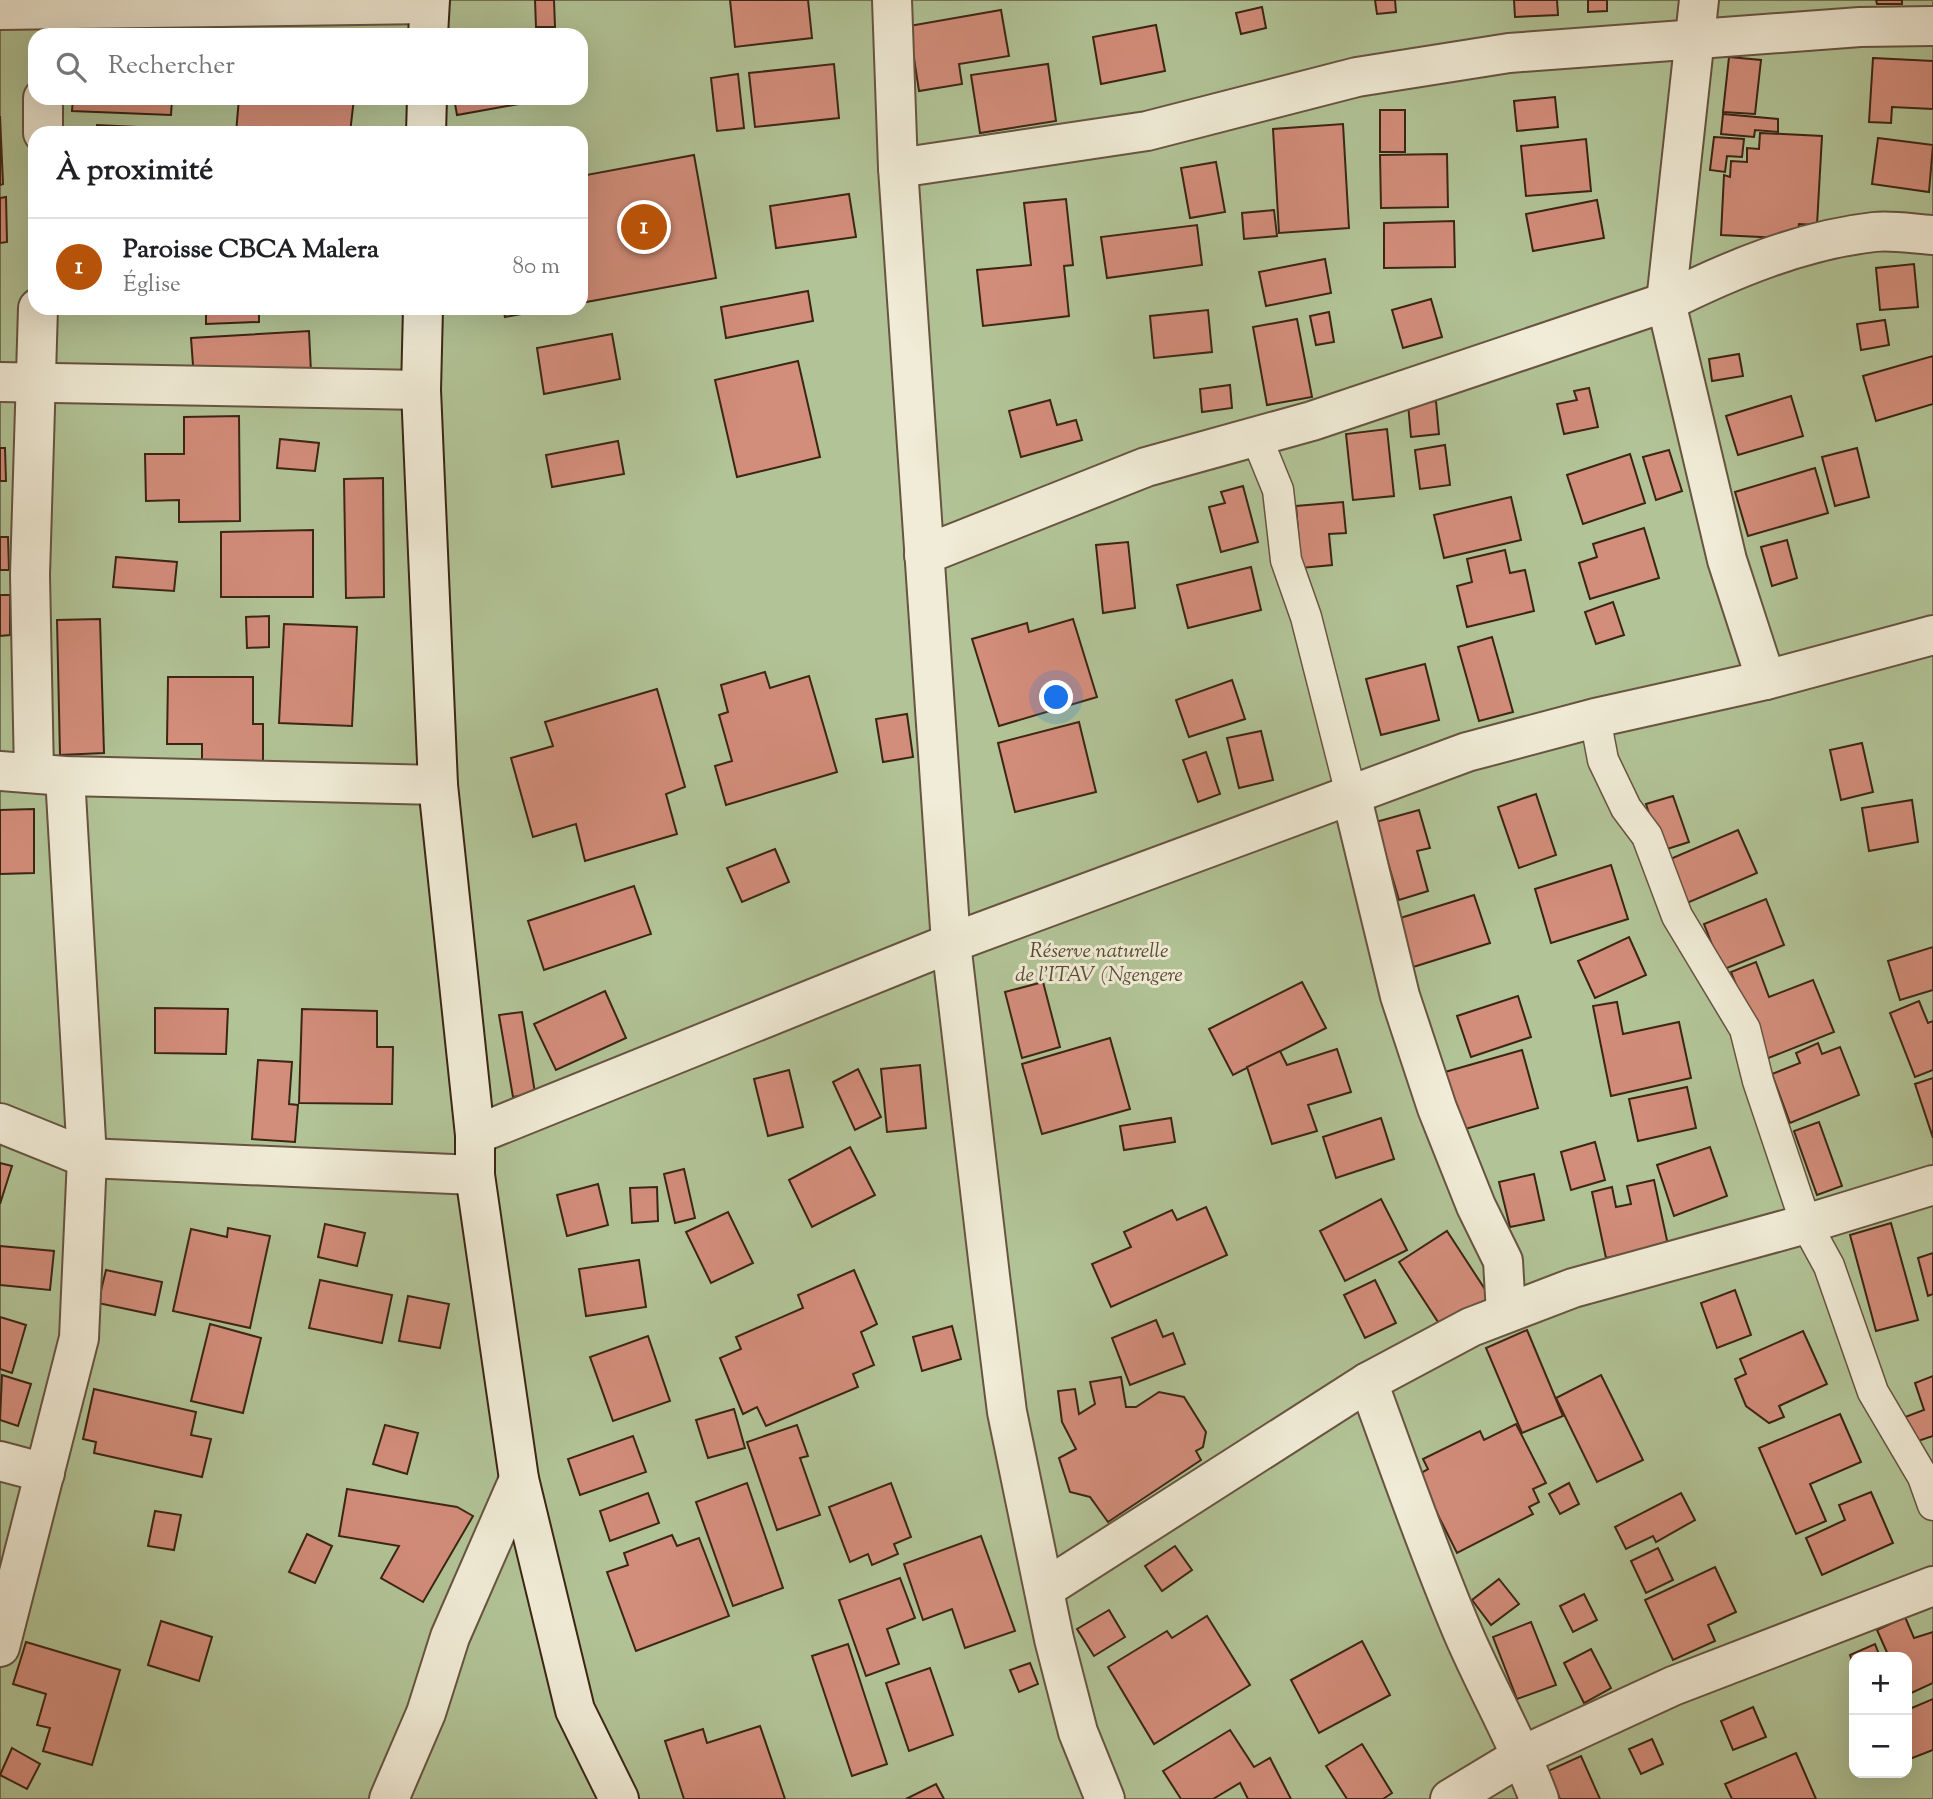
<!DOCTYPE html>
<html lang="fr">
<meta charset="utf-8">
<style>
:root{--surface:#fff;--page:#f6f6f6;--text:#202124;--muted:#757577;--line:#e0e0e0;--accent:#b45309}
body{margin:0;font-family:"Sorts Mill Goudy",serif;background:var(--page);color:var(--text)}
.controls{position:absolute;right:21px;bottom:21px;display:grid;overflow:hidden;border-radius:14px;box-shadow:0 7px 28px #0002}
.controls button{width:63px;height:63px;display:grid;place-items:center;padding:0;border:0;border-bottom:2px solid var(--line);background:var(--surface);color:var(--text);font:35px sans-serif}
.you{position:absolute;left:1057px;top:698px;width:24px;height:24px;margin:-18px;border:5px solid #fff;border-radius:50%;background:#1a73e8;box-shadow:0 0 0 10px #1a73e833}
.badge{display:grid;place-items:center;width:46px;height:46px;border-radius:50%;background:var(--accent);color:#fff;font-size:23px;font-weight:700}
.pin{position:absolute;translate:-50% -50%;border:4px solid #fff;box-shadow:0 2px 7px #0006}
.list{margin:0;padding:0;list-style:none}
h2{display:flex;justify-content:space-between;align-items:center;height:91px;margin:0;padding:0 28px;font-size:30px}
h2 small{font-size:23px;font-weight:400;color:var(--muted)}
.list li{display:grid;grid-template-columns:46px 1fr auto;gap:21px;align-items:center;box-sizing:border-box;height:98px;padding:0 28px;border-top:2px solid var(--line)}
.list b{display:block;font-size:26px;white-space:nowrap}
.list p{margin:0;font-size:23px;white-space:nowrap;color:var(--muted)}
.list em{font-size:23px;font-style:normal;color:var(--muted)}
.icon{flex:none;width:38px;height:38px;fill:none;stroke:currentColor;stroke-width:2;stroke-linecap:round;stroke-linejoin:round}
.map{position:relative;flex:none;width:1933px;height:1799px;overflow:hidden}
.search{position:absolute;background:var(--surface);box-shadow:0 7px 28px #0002;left:28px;top:28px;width:560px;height:77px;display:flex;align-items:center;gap:18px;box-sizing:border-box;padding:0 24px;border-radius:21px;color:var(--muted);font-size:26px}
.panel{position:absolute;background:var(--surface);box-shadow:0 7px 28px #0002;left:28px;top:126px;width:560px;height:189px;border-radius:21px}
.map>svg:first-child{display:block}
.green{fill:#b2c497;stroke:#767456;stroke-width:2;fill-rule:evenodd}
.building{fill:#d38d7b;stroke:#3b2514;stroke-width:2}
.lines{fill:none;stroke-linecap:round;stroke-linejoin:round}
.lane-casing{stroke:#675440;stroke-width:33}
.street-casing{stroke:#675440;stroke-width:42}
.secondary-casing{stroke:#3b2514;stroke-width:42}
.lane{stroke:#f1ecd7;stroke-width:30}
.street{stroke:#f1ecd7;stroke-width:38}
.secondary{stroke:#f1ecd7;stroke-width:38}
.labels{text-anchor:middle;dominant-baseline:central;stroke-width:6;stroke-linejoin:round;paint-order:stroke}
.park-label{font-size:21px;font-style:italic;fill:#594d35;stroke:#f1ecd7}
</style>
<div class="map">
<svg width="1933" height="1799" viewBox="0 0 1933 1799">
<rect width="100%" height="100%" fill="#eae2c2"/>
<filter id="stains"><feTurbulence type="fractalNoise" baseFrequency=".00286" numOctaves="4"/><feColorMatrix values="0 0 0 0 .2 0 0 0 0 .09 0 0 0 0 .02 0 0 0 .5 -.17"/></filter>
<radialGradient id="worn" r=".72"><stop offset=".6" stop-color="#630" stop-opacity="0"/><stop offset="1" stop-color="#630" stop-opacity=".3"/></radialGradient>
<path class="green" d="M0 0H1933V1799H0ZM35 35H581V98H35ZM35 133H581V308H35ZM1854 1657H1907V1773H1854Z"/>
<g class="building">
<polygon points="535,0 554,0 555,27 536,27"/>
<polygon points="730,0 808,0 812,38 735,47"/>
<polygon points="1375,0 1395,0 1396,12 1377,14"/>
<polygon points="1514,0 1557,0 1558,15 1515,17"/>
<polygon points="1588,0 1607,0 1607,11 1588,12"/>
<polygon points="1876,0 1902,0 1902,4 1877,4"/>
<polygon points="1262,7 1266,28 1241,34 1236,13"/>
<polygon points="1001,10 1009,56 959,64 962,84 919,91 909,26"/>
<polygon points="1156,25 1165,71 1101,84 1093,37"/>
<polygon points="1729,57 1761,60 1755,114 1723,112"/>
<polygon points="1873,58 1933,61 1933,109 1892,107 1891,123 1869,122"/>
<polygon points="834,64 839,118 755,127 749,73"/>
<polygon points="1048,64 1056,121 980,133 971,75"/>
<polygon points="738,74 744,128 717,131 711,78"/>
<polygon points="1555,97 1558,127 1517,131 1514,101"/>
<polygon points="73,98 172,98 171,115 72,111"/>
<polygon points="239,98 354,98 350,133 236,133"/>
<polygon points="454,98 552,98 457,115"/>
<rect x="1380" y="110" width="25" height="42"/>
<polygon points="1723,114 1778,119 1778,132 1755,130 1754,137 1721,134"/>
<polygon points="0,116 3,184 0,185"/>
<polygon points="1343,124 1349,228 1279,233 1273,129"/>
<polygon points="97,125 177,129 177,133 96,133"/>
<polygon points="1760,133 1822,136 1817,225 1799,224 1797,239 1721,235 1724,175 1730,177 1731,161 1747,162 1747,148 1759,149"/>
<polygon points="1714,137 1744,139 1742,157 1727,156 1725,172 1710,170"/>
<polygon points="1878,138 1933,145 1929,192 1872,184"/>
<polygon points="1586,139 1591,191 1526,196 1521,146"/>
<polygon points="1447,154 1448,207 1381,208 1380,155"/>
<polygon points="694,155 716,278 581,303 581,176"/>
<polygon points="1216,162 1225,212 1190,218 1181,168"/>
<polygon points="849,194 856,237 776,248 770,206"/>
<polygon points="6,197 7,242 0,243 0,198"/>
<polygon points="1066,199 1073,265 1064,266 1069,316 983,326 977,270 1031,265 1024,203"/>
<polygon points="1597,200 1604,238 1533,251 1526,214"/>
<polygon points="1274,210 1277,236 1244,239 1242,213"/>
<polygon points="1454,221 1455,267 1384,268 1384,223"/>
<polygon points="1197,225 1202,265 1107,278 1101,237"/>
<polygon points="1325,259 1331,293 1266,306 1259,272"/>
<polygon points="1914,264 1918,307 1880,310 1876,268"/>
<polygon points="808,291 813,321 726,338 721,307"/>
<polygon points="1431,299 1442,337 1403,348 1392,310"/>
<polygon points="206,308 259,308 259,322 206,324"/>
<polygon points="503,308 554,308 505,317"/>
<polygon points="1208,310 1212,352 1154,358 1150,316"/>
<polygon points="1329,312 1334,342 1316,345 1310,316"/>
<polygon points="1297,319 1312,397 1267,405 1253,327"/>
<polygon points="1885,320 1889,345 1861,350 1857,324"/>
<polygon points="309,331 311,372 194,379 191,338"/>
<polygon points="612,334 620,379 544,394 537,348"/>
<polygon points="1739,354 1743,376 1712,381 1709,359"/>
<polygon points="1933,356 1933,404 1876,421 1863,376"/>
<polygon points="798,361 820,457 737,477 715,380"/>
<polygon points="1230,385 1232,408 1202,412 1200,389"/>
<polygon points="1589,388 1598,427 1564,434 1557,404 1577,400 1574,391"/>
<polygon points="1791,396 1803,436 1738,455 1726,416"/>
<polygon points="1050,400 1057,425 1076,420 1082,440 1021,457 1009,411"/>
<polygon points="1436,401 1439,434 1411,437 1408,404"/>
<polygon points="239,416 240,521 179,522 179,500 146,501 145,454 184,454 184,417"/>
<polygon points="1387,429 1394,496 1353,500 1346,434"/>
<polygon points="280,439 319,443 315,471 277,468"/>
<polygon points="618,441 624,474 552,487 546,455"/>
<polygon points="1445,445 1450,485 1420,489 1415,450"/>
<polygon points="0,448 5,448 6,481 0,481"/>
<polygon points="1857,448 1869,497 1835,506 1822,457"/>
<polygon points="1669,450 1682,491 1656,500 1643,457"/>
<polygon points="1630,454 1645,503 1583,524 1567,475"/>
<polygon points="1815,468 1828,513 1748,536 1735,492"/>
<polygon points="383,478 384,597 346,598 344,479"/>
<polygon points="1243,486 1258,542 1221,552 1209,507 1225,503 1221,492"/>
<polygon points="1511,497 1521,540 1444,558 1434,515"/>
<polygon points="1343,502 1346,533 1329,534 1332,565 1301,568 1296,506"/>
<polygon points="1644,528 1659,578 1590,599 1579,563 1597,557 1593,544"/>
<polygon points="313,530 313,597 221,597 221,532"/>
<polygon points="0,537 8,537 9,570 0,570"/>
<polygon points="1787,540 1797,578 1772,586 1761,547"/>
<polygon points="1128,542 1135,608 1103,613 1096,545"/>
<polygon points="1505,550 1510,573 1525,570 1534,611 1467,627 1457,586 1472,582 1467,559"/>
<polygon points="116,557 177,562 174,591 113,587"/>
<polygon points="1251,567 1261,610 1188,628 1177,585"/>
<polygon points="0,595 10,595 10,635 0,636"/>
<polygon points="1613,602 1624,635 1596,644 1585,612"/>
<polygon points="269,616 269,647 247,648 246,617"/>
<polygon points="100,619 104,753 60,755 57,620"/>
<polygon points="1073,619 1097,697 999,726 972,639 1027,623 1029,632"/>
<polygon points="284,624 357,627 352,726 279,723"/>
<polygon points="1492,637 1513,712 1479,721 1458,647"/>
<polygon points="1425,664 1439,720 1381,735 1366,679"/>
<polygon points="765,672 770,688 809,676 837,772 726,805 715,766 732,761 719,715 728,712 721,685"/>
<polygon points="168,677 253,677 253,724 263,724 263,763 202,763 202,744 167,744"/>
<polygon points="1232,680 1245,719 1189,737 1176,700"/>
<polygon points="657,689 685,787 666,794 677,834 585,861 576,824 533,837 511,758 553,746 545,722"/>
<polygon points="907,714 913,757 883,762 876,719"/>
<polygon points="1079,722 1096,792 1015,812 998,743"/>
<polygon points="1261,731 1273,780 1239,788 1227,738"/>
<polygon points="1862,743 1873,792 1841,800 1830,750"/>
<polygon points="1206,752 1220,794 1198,802 1183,760"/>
<polygon points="1536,794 1556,855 1519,868 1498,807"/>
<polygon points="1673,796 1689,842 1661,851 1646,804"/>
<polygon points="1912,800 1918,842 1869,851 1862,808"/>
<polygon points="34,809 34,873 0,874 0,810"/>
<polygon points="1419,810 1430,848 1417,851 1428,891 1399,900 1376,822"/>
<polygon points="1738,830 1757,873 1687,903 1668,860"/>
<polygon points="775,849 789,882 742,902 727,868"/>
<polygon points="1611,865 1628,919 1551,943 1535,889"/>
<polygon points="634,886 651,934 544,970 528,921"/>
<polygon points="1474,895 1490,943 1410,968 1394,920"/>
<polygon points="1766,899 1784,945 1722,970 1704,924"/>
<polygon points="1629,937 1646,975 1595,998 1578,961"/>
<polygon points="1933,947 1933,990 1900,1000 1888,961"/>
<polygon points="1756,962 1769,997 1813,980 1834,1032 1766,1059 1731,972"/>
<polygon points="1043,982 1060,1047 1022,1058 1005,992"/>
<polygon points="1302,982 1326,1028 1233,1075 1209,1029"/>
<polygon points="605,991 626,1038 556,1070 534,1024"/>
<polygon points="1518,996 1531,1037 1471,1057 1457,1016"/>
<polygon points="1919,1001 1928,1023 1933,1021 1933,1070 1915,1077 1890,1013"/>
<polygon points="1617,1002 1623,1034 1679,1022 1691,1078 1611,1096 1593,1006"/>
<polygon points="155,1008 228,1009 226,1054 155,1053"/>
<polygon points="302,1009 377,1011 377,1047 393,1047 392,1104 299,1103"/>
<polygon points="522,1012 535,1093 513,1097 499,1015"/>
<polygon points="1110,1038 1130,1109 1042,1134 1022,1064"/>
<polygon points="1818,1043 1822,1054 1840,1047 1859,1095 1790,1123 1772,1074 1800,1063 1796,1053"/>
<polygon points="1337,1049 1351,1092 1308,1105 1317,1131 1272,1144 1247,1067 1280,1051 1287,1065"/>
<polygon points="1522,1050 1538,1108 1462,1130 1445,1072"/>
<polygon points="258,1060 292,1062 289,1104 298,1105 295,1142 252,1139"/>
<polygon points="920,1065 926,1128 887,1132 881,1069"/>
<polygon points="858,1069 881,1117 855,1130 833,1082"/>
<polygon points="789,1070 803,1127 768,1136 754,1079"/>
<polygon points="1933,1078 1933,1138 1915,1084"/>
<polygon points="1687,1087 1696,1128 1638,1141 1629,1099"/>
<polygon points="1171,1118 1175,1142 1124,1150 1120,1126"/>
<polygon points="1381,1118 1394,1159 1336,1178 1323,1137"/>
<polygon points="1819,1122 1842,1186 1817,1195 1794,1131"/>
<polygon points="1595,1142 1605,1180 1571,1190 1561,1152"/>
<polygon points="850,1147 875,1195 812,1227 789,1180"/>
<polygon points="1710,1147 1727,1196 1674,1216 1657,1165"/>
<polygon points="0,1163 12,1166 0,1204"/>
<polygon points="684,1169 695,1218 675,1223 664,1174"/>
<polygon points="1534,1174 1544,1220 1510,1227 1499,1182"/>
<polygon points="1654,1180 1668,1245 1606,1258 1592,1192 1612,1187 1616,1207 1631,1204 1627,1186"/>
<polygon points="598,1184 608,1225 567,1236 557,1195"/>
<polygon points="657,1187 658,1221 632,1223 630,1188"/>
<polygon points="1381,1199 1407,1250 1345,1281 1320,1231"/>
<polygon points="1206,1207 1227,1255 1111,1307 1092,1264 1131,1247 1124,1232 1172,1210 1177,1220"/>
<polygon points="728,1212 753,1263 711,1283 686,1232"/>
<polygon points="1891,1223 1918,1320 1876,1331 1850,1235"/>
<polygon points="325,1224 365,1233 357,1266 318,1257"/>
<polygon points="228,1228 270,1236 250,1328 173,1311 191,1229 227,1237"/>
<polygon points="1447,1231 1490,1297 1442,1328 1399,1262"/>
<polygon points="0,1246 54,1251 50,1290 0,1285"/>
<polygon points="1933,1253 1933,1294 1928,1296 1918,1258"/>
<polygon points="639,1260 646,1307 586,1316 579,1269"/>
<polygon points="106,1270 162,1282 155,1315 98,1303"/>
<polygon points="854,1270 877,1324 861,1332 874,1365 853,1374 858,1387 766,1426 757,1407 743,1414 720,1358 741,1349 736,1337 803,1308 798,1295"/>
<polygon points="320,1280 392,1295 382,1343 309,1328"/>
<polygon points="1375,1280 1396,1323 1365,1338 1344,1295"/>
<polygon points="1735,1290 1751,1335 1717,1348 1701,1303"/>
<polygon points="408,1296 449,1304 440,1348 399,1341"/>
<polygon points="0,1317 26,1325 12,1373 0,1369"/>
<polygon points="1156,1320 1163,1337 1173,1333 1185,1364 1130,1385 1112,1338"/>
<polygon points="210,1324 261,1338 243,1413 191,1401"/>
<polygon points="952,1326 961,1359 922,1371 913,1337"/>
<polygon points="1527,1330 1563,1416 1522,1433 1486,1348"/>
<polygon points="1803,1331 1827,1384 1779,1406 1784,1417 1769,1423 1746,1406 1735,1379 1746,1374 1740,1359"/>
<polygon points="648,1336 670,1401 613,1421 590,1357"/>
<polygon points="2,1375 31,1384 18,1426 0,1420"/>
<polygon points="1601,1375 1643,1460 1597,1482 1556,1398"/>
<polygon points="1933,1376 1933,1436 1915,1442 1905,1417 1924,1410 1915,1383"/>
<polygon points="1121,1377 1126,1407 1136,1407 1159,1392 1184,1397 1206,1432 1203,1447 1196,1451 1201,1460 1108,1522 1090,1497 1070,1492 1059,1458 1076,1449 1062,1422 1058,1391 1075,1389 1079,1414 1095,1404 1090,1382"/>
<polygon points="94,1389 196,1412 191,1435 211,1439 202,1477 94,1453 96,1442 83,1439"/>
<polygon points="734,1409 745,1448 708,1458 696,1420"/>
<polygon points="1840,1414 1861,1462 1810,1484 1826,1521 1796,1534 1759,1448"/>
<polygon points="1516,1424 1546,1483 1533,1489 1539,1502 1529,1507 1533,1514 1457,1553 1418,1475 1428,1469 1423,1459 1480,1431 1484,1440"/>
<polygon points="385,1425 418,1433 407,1474 373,1464"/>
<polygon points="797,1425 808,1456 800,1458 820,1515 777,1530 747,1442"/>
<polygon points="633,1436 646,1472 580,1495 568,1459"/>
<polygon points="747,1483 783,1588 733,1606 696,1502"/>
<polygon points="891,1483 911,1537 894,1544 898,1554 872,1565 868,1554 850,1562 829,1507"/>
<polygon points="1569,1483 1579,1504 1560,1514 1549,1494"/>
<polygon points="347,1489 457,1507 473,1516 423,1602 381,1578 399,1546 339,1536"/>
<polygon points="1871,1492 1893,1543 1822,1575 1806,1538 1845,1520 1839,1505"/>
<polygon points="648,1493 659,1523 610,1541 600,1511"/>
<polygon points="1681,1493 1695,1520 1656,1542 1653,1536 1626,1549 1615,1527"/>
<polygon points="155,1511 181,1515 174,1550 148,1546"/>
<polygon points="307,1534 332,1546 315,1583 289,1572"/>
<polygon points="672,1535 677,1546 699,1538 729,1616 636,1651 607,1572 628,1565 624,1553"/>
<polygon points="981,1536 1015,1631 965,1648 952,1609 923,1620 904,1564"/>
<polygon points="1175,1546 1192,1570 1162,1591 1145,1566"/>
<polygon points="1658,1548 1673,1580 1646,1593 1631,1561"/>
<polygon points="1715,1567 1736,1612 1708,1625 1715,1641 1673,1660 1645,1600"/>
<polygon points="900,1578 915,1618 887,1629 899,1664 866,1676 839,1600"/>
<polygon points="1499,1579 1519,1604 1491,1625 1472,1600"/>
<polygon points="1584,1594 1597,1620 1573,1632 1560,1606"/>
<polygon points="1109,1610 1125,1637 1094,1656 1077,1629"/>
<polygon points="1207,1616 1250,1685 1154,1744 1108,1667 1167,1631 1172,1638"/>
<polygon points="1905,1617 1914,1638 1933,1632 1933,1683 1907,1695 1907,1657 1889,1657 1877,1630"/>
<polygon points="161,1621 212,1637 199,1681 148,1665"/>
<polygon points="1531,1622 1556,1685 1517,1699 1493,1637"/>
<polygon points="1362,1641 1390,1695 1319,1733 1291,1680"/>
<polygon points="26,1642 120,1670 92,1765 43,1751 50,1728 37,1725 46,1694 13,1684"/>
<polygon points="848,1644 887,1764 852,1776 812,1656"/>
<polygon points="1875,1644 1880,1657 1854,1657 1854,1666 1850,1655"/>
<polygon points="1591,1649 1611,1688 1584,1703 1564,1663"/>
<polygon points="1030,1663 1038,1684 1019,1692 1010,1670"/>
<polygon points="930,1668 953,1735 909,1751 886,1683"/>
<polygon points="1933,1699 1933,1750 1907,1760 1907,1710"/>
<polygon points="1753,1707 1766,1737 1733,1750 1721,1721"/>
<polygon points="760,1726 785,1799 684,1799 665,1741 703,1729 707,1743"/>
<polygon points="1230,1730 1254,1767 1270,1758 1291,1799 1248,1799 1240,1783 1213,1799 1181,1799 1163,1771"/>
<polygon points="1652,1739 1663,1764 1641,1774 1629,1749"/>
<polygon points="1362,1744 1392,1793 1383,1799 1347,1799 1326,1766"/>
<polygon points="12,1748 40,1764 27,1789 0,1775"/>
<polygon points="1796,1753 1816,1799 1732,1799 1725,1784"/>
<polygon points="1581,1756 1600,1799 1560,1799 1548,1771"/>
<polygon points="936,1784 944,1799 906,1799"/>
</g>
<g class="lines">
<g class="lane-casing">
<g id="lane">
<polyline points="1256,436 1278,490 1286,560 1306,617 1351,794"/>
<polyline points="1595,718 1603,760 1626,808 1647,836 1677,916 1745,1029 1758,1081 1806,1224 1829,1266 1873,1392 1923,1477 1933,1505"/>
</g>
</g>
<g class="street-casing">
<g id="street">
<polyline points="892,0 898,168 951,943 990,1276 1007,1412 1054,1639 1078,1732 1105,1799"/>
<polyline points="1699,0 1666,302 1727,560 1766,680"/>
<polyline points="0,10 429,4"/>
<polyline points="43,133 43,98"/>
<polyline points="898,168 1147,131 1357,77 1509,53 1860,27 1933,26"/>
<polyline points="0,382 421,390"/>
<path d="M924 555 1146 467 1312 421 1666 302C1730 270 1802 240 1874 232 1893 230 1914 234 1933 235"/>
<polyline points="0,771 65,776 438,785"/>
<polyline points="34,773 30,575 38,308"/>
<polyline points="1351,794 1400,996 1437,1108 1476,1206 1503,1261 1506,1313"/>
<polyline points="0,1123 87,1158 475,1175"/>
<polyline points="475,1135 951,943 1467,752 1595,718 1766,680 1933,635"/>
<path d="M1368 1382C1399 1466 1428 1551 1463 1633 1487 1689 1518 1742 1539 1799"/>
<polyline points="0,1461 45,1473"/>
<polyline points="1046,1588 1368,1382 1471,1327 1573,1288 1806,1224 1933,1185"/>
<polyline points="0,1647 79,1338 87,1158 65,776"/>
<polyline points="389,1799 426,1713 450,1637 519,1479"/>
<polyline points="1450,1799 1523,1755 1673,1686 1933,1586"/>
</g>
</g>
<g class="secondary-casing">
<g id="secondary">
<polyline points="428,35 430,0"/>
<polyline points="426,133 427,98"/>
<polyline points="423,308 421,390 438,785 475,1135 475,1175 519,1479 575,1710 619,1799"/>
</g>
</g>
<use href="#lane" class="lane"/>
<use href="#street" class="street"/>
<use href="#secondary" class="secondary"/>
</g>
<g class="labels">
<g class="park-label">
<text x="1099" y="952">Réserve naturelle<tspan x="1099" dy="24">de l'ITAV (Ngengere</tspan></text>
</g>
</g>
<rect width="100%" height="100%" filter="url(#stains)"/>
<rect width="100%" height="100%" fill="url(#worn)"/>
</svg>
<div class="controls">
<button>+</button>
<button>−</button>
</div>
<div class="you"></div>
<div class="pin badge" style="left:644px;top:227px">1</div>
<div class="search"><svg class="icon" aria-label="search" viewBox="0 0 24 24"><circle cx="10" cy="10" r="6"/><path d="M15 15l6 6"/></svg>Rechercher</div>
<section class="panel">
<h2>À proximité<small></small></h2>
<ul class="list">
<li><span class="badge">1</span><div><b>Paroisse CBCA Malera</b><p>Église</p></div><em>80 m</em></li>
</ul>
</section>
</div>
